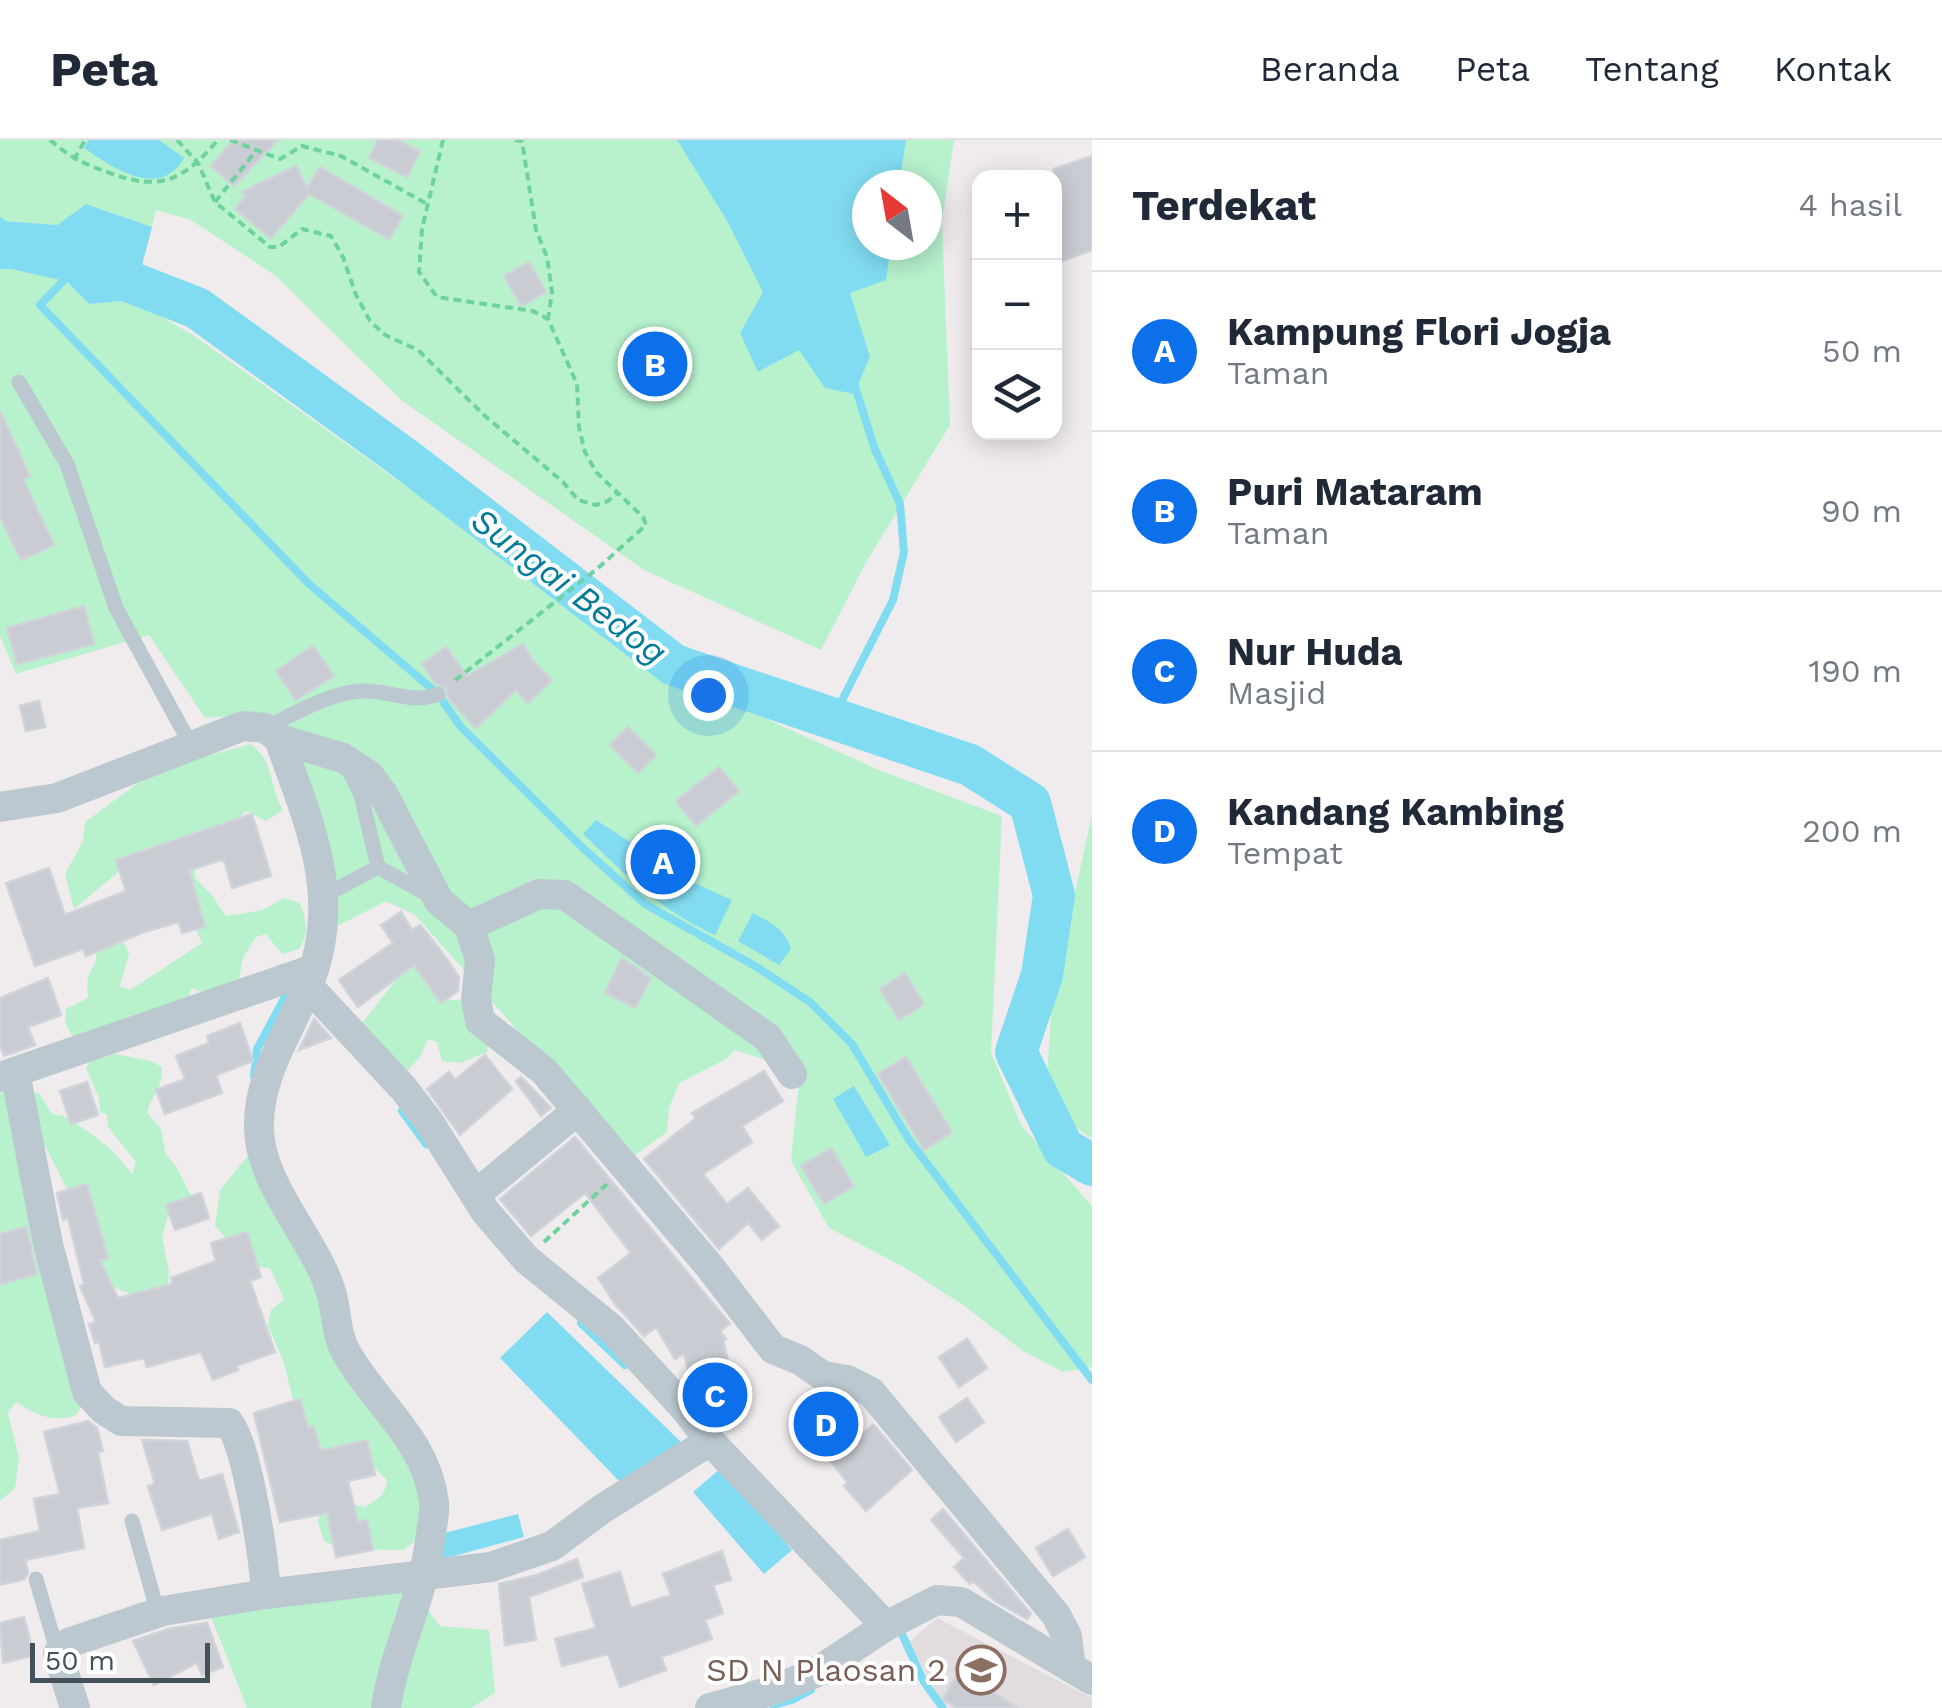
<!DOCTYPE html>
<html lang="id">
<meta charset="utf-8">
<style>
:root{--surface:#fff;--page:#f2f2f3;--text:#1f2937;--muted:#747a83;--line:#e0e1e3;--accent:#0c70ea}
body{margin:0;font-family:"Work Sans",sans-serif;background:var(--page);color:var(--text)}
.controls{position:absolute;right:30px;top:30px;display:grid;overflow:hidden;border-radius:20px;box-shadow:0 5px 25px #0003}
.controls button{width:90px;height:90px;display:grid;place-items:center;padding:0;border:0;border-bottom:2px solid var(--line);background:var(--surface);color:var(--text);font:50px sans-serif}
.compass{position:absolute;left:852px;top:30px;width:90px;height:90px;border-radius:50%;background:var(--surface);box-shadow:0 5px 25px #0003;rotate:329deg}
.scale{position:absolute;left:30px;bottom:25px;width:180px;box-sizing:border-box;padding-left:10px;border:5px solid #44515b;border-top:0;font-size:28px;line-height:35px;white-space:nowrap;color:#44515b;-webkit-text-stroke:8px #fff;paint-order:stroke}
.you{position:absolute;left:708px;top:555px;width:35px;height:35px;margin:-25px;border:8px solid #fff;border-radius:50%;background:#1a73e8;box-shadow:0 0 0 15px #1a73e833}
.badge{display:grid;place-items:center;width:65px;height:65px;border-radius:50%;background:var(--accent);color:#fff;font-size:32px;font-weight:700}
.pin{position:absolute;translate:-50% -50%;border:5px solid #fff;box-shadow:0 2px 10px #0006}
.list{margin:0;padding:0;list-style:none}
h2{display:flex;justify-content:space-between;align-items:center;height:130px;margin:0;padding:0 40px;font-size:42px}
h2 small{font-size:32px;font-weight:400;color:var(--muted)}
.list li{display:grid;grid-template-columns:65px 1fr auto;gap:30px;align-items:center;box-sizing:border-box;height:160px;padding:0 40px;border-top:2px solid var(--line)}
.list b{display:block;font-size:38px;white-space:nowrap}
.list p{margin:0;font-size:32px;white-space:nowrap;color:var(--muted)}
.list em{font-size:32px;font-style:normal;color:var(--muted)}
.icon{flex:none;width:55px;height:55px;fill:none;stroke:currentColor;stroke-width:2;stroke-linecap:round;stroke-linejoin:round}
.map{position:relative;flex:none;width:1092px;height:1568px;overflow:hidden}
header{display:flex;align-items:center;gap:60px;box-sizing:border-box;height:140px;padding:0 50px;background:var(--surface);border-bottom:2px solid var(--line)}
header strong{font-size:48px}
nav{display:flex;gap:55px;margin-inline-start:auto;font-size:35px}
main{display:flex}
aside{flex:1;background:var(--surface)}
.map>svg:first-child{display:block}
.education{fill:#e1dddf}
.green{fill:#b7f2cd;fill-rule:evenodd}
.water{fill:#81dcf2}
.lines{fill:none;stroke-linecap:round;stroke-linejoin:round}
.stream{stroke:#81dcf2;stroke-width:8}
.river{stroke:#81dcf2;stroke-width:42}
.building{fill:#c9ccd2;stroke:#d0d3d9;stroke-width:2.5}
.path{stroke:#6dd29e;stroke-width:4;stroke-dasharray:8 5;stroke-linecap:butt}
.service{stroke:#bcc8d0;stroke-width:15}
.minor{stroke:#bcc8d0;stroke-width:30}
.labels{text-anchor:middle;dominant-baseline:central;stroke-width:8;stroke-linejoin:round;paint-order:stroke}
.education-label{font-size:32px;fill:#785e54;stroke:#fff;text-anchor:end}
.water-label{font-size:35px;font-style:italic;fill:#047b98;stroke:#fff}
</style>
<header>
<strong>Peta</strong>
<nav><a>Beranda</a><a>Peta</a><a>Tentang</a><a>Kontak</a></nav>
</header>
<main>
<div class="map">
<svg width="1092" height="1568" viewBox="0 0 1092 1568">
<rect width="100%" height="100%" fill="#f0eced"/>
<polygon class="education" points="937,1478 1092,1558 1092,1568 951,1568 941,1561 909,1502"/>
<g class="green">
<path d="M0 0H954L942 82 950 285 868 419 821 510 644 430 401 260 276 136 191 80 156 70 152 87 86 64 57 85 6 81 0 77ZM867 45H927V105H867Z"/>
<polygon points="0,129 55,130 89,164 133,160 193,195 441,371 652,527 879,630 1002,676 991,912 1021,985 1092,1066 1092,1227 1063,1232 1023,1211 963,1165 904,1127 829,1088 791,1021 800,930 734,910 728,918 679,943 669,968 667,992 631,1018 415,775 386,761 330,790 283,590 245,575 205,578 149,495 16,534 0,496"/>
<path d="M251 604C275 622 268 644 283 670L266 681 246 671 237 680 230 725 195 715V738L211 754 226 776 263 770 284 758 300 763C306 781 310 792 299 809L282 814 266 794 256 797 243 818 239 840 211 856 192 848 184 868 153 878 135 874 74 900 65 882 66 869 88 858C88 851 86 842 89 835 94 823 99 819 95 806L122 799 129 813 120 846 130 850 202 803 169 729 146 709 74 769 65 734 83 701 85 682 138 643 195 619Z"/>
<polygon points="1092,674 1092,999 1070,983 1047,938 1052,860"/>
<polygon points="406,827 419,827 443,859 468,861 489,896 487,912 460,923 442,921 437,902 428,899 420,917 407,931 359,887"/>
<path d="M115 914 151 921 162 927C162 952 152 953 147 973L161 989 166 1015 176 1026 191 1056 184 1068 168 1076 162 1097 169 1131 167 1164 142 1166 131 1154 84 1136 74 1063 36 988 34 953H39L52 974 64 976 89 992 113 1011 132 1034 136 1022 108 987 107 974 100 973 99 958 86 928 90 921Z"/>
<path d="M4 952 80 1243 81 1267 75 1276C50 1282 36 1275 16 1262L8 1273 19 1318 15 1348 0 1361V954Z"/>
<path d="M250 1013 426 1355 419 1398 403 1410 339 1409 324 1401 318 1382 319 1370 353 1364 364 1367C377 1360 386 1355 387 1340L369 1323 316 1318 299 1283 283 1220 268 1186 271 1170 284 1159 270 1128 252 1126 215 1086 220 1050Z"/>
<polygon points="409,1445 440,1486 489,1490 495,1553 471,1568 247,1568 211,1477"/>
</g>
<g class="water">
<path d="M89 0H159L184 18C160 61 112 27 84 8Z"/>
<polygon points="677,0 906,0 899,45 867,45 867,105 891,105 886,140 850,153 870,217 854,254 825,248 799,210 758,232 740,193 763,152 726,79"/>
<polygon points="86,64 152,87 133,160 89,164 55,130 0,129 0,77 6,81 57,85"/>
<path d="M596 680 692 742 732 760 715 795C657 768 629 738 583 694Z"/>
<path d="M753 773C770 782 786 790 791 809L779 825 738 801Z"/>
<polygon points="854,946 890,1005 866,1017 833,959"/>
<polygon points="547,1172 681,1302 620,1342 500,1218"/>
<polygon points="721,1328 792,1410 764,1434 693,1352"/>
<polygon points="518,1374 524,1397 443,1419 437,1395"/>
</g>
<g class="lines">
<g class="stream">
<polyline points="70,134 40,165 309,444 438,554 460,586 584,709 645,764 755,826 810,862 852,904 909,1000 1092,1240"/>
<polyline points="833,578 893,460 904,412 900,364 874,307 854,243"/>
<polyline points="254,936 257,909 285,857"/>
<polyline points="402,971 426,1004"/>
<polyline points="581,1183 625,1225"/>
<polyline points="901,1492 924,1542 943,1568"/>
<polyline points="828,1541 844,1533 852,1523"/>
<polyline points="773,1565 792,1560 811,1550"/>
</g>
<polyline class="river" points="0,105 81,123 197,168 404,318 674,525 970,625 1030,663 1054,755 1042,835 1016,912 1063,1008 1092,1025"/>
</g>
<g class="building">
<polygon points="234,0 278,0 234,46 211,26"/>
<polygon points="378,0 397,0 420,11 407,37 369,18"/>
<polygon points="1092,16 1092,110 1054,124 1054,29"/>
<polygon points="296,26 307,48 320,27 403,76 389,99 309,54 271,98 235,69 246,56 242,52"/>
<polygon points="529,122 546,152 521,166 504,136"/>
<polygon points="0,271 30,336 23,339 54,405 21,420 0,377"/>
<polygon points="84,466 94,504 17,524 7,488"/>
<polygon points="523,504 533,521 552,540 528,563 516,550 476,588 448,558 446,547 435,543 422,524 446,507 467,536"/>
<polygon points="313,506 334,536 296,560 276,531"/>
<polygon points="39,561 45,587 26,591 20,566"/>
<polygon points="628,587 656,615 638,633 610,605"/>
<polygon points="719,627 739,651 696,686 676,661"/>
<polygon points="252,674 271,736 232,748 224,719 189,730 205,787 182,793 179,782 144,792 86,816 83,809 35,826 6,743 49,728 65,775 126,751 116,720"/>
<polygon points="401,772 412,790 420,785 441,811 459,837 458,851 441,863 414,825 358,867 339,840 393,803 381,785"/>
<polygon points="622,818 651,838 635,868 605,853"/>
<polygon points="905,833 924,864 899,880 880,849"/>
<polygon points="48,838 61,875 28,887 35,905 4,916 0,904 0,858"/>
<polygon points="314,879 331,898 299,910 300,908"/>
<polygon points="240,883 253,921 216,935 222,953 165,974 156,950 185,939 176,916 209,903 207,896"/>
<polygon points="485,915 512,949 460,995 427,949 449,932 455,940"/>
<polygon points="906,917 952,992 924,1010 878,934"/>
<polygon points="764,931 783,961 742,986 752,1002 703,1034 727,1064 748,1048 779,1086 762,1100 748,1083 719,1109 644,1019 696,978 692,973"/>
<polygon points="521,937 551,968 541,976 516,941"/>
<polygon points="87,942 98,975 71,984 60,951"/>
<polygon points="575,997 730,1184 720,1191 726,1199 723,1201 740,1268 714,1275 693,1250 684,1214 675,1219 656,1187 644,1196 615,1164 598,1138 631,1113 585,1053 531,1096 500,1059"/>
<polygon points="831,1008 854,1046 824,1064 801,1026"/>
<polygon points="87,1044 108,1118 100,1120 118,1158 173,1144 171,1138 216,1121 211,1103 247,1092 261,1137 250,1141 275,1212 236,1226 238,1230 213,1240 201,1212 147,1227 144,1218 105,1227 99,1202 95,1203 89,1184 96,1182 80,1146 84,1144 68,1078 63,1080 57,1053"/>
<polygon points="201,1053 209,1078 175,1090 166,1065"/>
<polygon points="26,1087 37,1134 0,1144 0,1094"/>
<polygon points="967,1199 987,1228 959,1247 939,1217"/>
<polygon points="967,1258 984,1282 956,1302 939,1277"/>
<polygon points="300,1259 308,1288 314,1286 321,1311 367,1300 375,1335 348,1341 358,1382 367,1380 373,1410 336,1417 327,1373 280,1382 254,1273"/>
<polygon points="834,1260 861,1296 873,1284 912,1330 866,1371 844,1346 848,1343 800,1284"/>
<polygon points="88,1281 97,1288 103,1311 98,1312 108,1363 77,1368 84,1408 25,1420 28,1432 25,1439 0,1445 0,1400 40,1391 34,1359 60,1354 44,1292"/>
<polygon points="142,1300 187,1301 199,1341 222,1334 239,1392 219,1399 212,1374 162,1390 148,1346 155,1344"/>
<polygon points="943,1369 1031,1474 1027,1479 995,1461 973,1441 970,1444 954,1427 964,1418 931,1380"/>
<polygon points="1068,1389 1085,1417 1053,1436 1036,1408"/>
<polygon points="722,1411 731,1440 713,1445 723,1473 705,1480 712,1499 661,1517 666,1530 620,1547 608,1514 562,1526 555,1499 596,1488 582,1444 620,1432 631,1468 671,1455 663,1434"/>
<polygon points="577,1419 583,1437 529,1457 536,1500 505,1505 499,1444 537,1435"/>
<polygon points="24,1477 34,1515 3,1523 0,1483"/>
<polygon points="207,1483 223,1527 202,1535 197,1523 154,1545 133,1501 168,1489"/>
<polygon points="959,1532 1018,1568 957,1568 943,1559"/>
</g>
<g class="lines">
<g class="path">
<path d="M50 0C71 18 84 24 110 33 162 52 183 40 218 0"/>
<polyline points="177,0 198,23 215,62 270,107 279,107 302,89 331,96 343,117 356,155 370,181 385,195 418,210 485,276 563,342 578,360 596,365 608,361 617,353"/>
<polyline points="230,0 280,19 302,6 341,16 427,64"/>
<polyline points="443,0 422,89 419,132 437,157 533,171 548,179 577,244 579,288 585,312 596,332 643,377 646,385 597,429 454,541"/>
<polyline points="515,0 522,1 536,90 547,117 552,152 548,179"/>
<polyline points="74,20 85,0"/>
<polyline points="215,62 256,11"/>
<polyline points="544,1102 607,1044"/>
</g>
<g class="service">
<polyline points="19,242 67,324 116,468 192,607"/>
<path d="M265 588C294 574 327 554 360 551 387 549 411 565 438 554"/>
<polyline points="347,626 361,655 378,727"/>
<polyline points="324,756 378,727 434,758"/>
<polyline points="132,1381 158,1473"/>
<polyline points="36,1439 58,1514"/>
</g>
<g class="minor">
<polyline points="279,599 343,618 369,635 383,654 439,761 469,786 480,820 476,859 480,881 544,931 710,1127 773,1209 800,1220 823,1236 847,1240 871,1252 1056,1475 1067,1496 1071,1528"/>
<path d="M0 667 57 658 243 586 265 588 279 599C309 683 345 759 307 848 288 895 257 937 259 990 261 1048 316 1099 332 1155 337 1175 336 1196 347 1214 377 1266 426 1299 434 1362 435 1374 432 1387 430 1400 423 1460 394 1510 386 1568"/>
<polyline points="469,786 539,754 565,755 768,898 792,934"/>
<polyline points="308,846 404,949 429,982 485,1071 526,1119 612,1189 687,1271 710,1301 886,1486"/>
<path d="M15 932 48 1104 87 1252 104 1270 121 1281 229 1283C248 1307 264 1420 266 1454L163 1471 68 1503 58 1514 75 1568"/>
<polyline points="0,937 314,829"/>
<polyline points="475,1055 578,970"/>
<polyline points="266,1454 491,1427 552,1406 602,1369 710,1301"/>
<polyline points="710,1568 768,1552 815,1533 886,1486 937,1460 961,1462 1092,1540"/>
</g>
</g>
<defs>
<g id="school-ring" transform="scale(2.5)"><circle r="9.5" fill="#fff" stroke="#8d6e63" stroke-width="1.5"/><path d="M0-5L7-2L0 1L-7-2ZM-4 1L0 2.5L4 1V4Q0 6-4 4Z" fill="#8d6e63"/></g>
</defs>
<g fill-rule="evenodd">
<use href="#school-ring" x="981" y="1530"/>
</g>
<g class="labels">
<g class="education-label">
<text x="946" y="1530">SD N Plaosan 2</text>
</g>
<g class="water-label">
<text transform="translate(569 446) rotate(37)">Sungai Bedog</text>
</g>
</g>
</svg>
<div class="controls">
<button>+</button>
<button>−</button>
<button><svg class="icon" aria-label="layers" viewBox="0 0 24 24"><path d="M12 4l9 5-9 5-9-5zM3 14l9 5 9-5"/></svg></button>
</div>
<svg class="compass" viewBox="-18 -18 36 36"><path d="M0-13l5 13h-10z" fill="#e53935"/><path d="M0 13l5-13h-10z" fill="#747a83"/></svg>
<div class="scale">50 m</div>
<div class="you"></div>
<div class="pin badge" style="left:663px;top:722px">A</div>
<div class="pin badge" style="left:655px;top:224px">B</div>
<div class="pin badge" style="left:715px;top:1255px">C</div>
<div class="pin badge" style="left:826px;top:1284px">D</div>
</div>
<aside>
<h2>Terdekat<small>4 hasil</small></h2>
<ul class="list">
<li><span class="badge">A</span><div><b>Kampung Flori Jogja</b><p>Taman</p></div><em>50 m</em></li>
<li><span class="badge">B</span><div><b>Puri Mataram</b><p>Taman</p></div><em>90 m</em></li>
<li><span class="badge">C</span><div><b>Nur Huda</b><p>Masjid</p></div><em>190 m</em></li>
<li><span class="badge">D</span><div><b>Kandang Kambing</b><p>Tempat</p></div><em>200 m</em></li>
</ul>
</aside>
</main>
